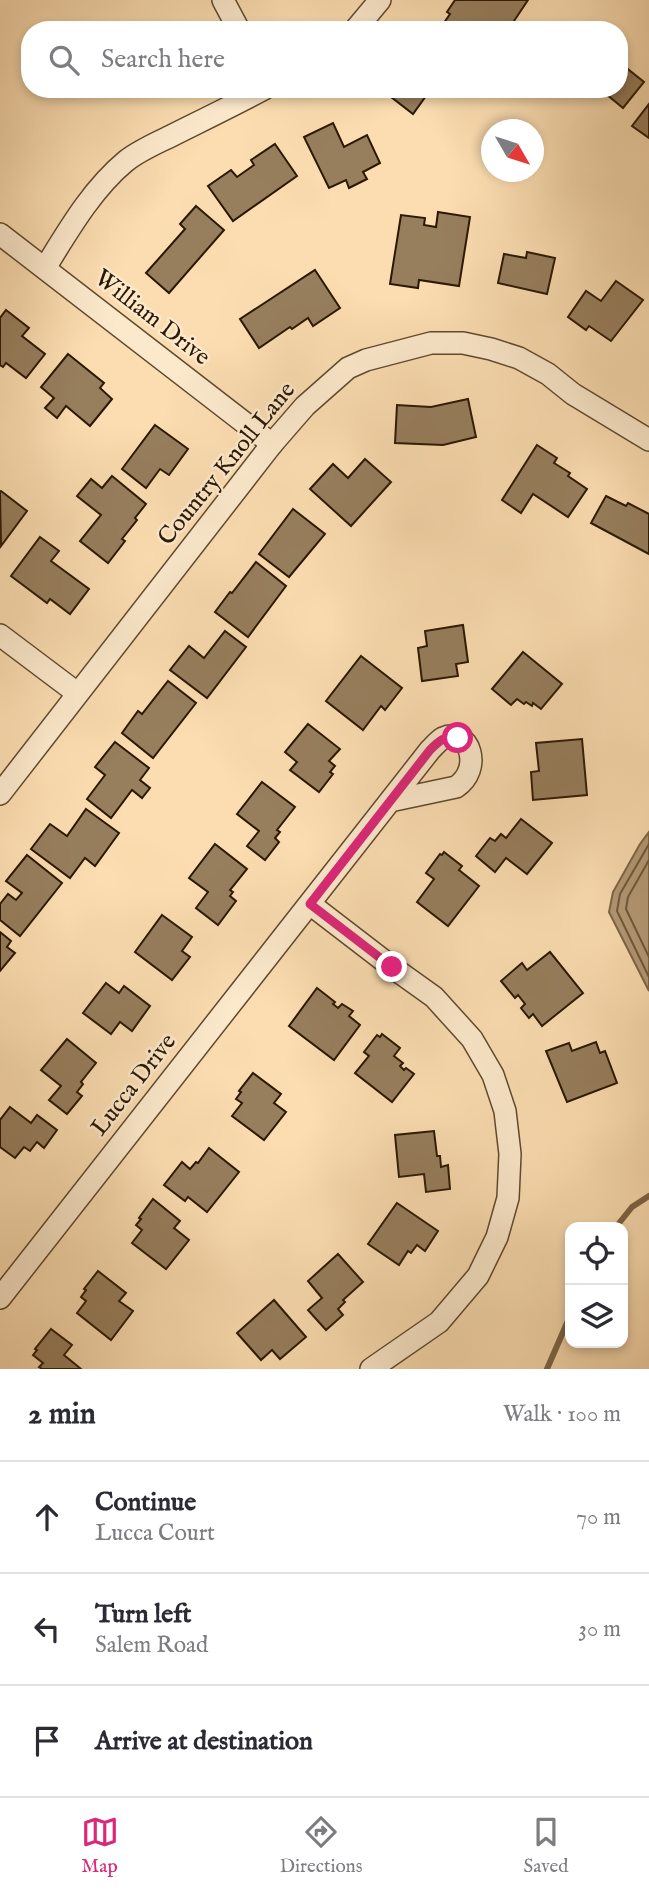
<!DOCTYPE html>
<meta charset="utf-8">
<style>
:root{--surface:#fff;--page:#f2f2f3;--text:#2b2b33;--muted:#7c7c81;--line:#e1e1e2;--accent:#db2777}
body{margin:0;font-family:"IM FELL English",serif;background:var(--page);color:var(--text)}
.controls{position:absolute;right:21px;bottom:21px;display:grid;overflow:hidden;border-radius:14px;box-shadow:0 4px 10px #0003}
.controls button{width:63px;height:63px;display:grid;place-items:center;padding:0;border:0;border-bottom:2px solid var(--line);background:var(--surface);color:var(--text);font:35px sans-serif}
.compass{position:absolute;left:481px;top:119px;width:63px;height:63px;border-radius:50%;background:var(--surface);box-shadow:0 4px 10px #0003;rotate:129deg}
.stop{position:absolute;width:21px;height:21px;margin:-16px;border:5px solid #db2777;border-radius:50%;background:#fff}
.stop.end{background:#db2777;border-color:#fff;box-shadow:0 2px 7px #0008}
.list{margin:0;padding:0;list-style:none}
h2{display:flex;justify-content:space-between;align-items:center;height:91px;margin:0;padding:0 28px;font-size:30px}
h2 small{font-size:23px;font-weight:400;color:var(--muted)}
.list li{display:grid;grid-template-columns:46px 1fr auto;gap:21px;align-items:center;box-sizing:border-box;height:112px;padding:0 28px;border-top:2px solid var(--line)}
.list b{display:block;font-size:26px;white-space:nowrap}
.list p{margin:0;font-size:23px;white-space:nowrap;color:var(--muted)}
.list em{font-size:23px;font-style:normal;color:var(--muted)}
.icon{flex:none;width:38px;height:38px;fill:none;stroke:currentColor;stroke-width:2;stroke-linecap:round;stroke-linejoin:round}
.map{position:relative;flex:none;width:649px;height:1369px;overflow:hidden}
.search{position:absolute;background:var(--surface);box-shadow:0 4px 10px #0003;left:21px;right:21px;top:21px;height:77px;display:flex;align-items:center;gap:18px;box-sizing:border-box;padding:0 24px;border-radius:28px;color:var(--muted);font-size:26px}
.sheet{height:427px;background:var(--surface)}
nav{display:flex;justify-content:space-around;align-items:center;box-sizing:border-box;height:98px;border-top:2px solid var(--line);background:var(--surface);font-size:19px;color:var(--muted)}
nav a{display:grid;justify-items:center;gap:4px}
nav .on{color:var(--accent)}
.map>svg:first-child{display:block}
.water{fill:#b49a76;stroke:#7d6648;stroke-width:2}
.lines{fill:none;stroke-linecap:round;stroke-linejoin:round}
.shore{stroke:#70593c;stroke-width:2}
.stream{stroke:#7d6648;stroke-width:6}
.building{fill:#977e5d;stroke:#2b1803;stroke-width:2}
.minor-casing{stroke:#5f492e;stroke-width:24}
.minor{stroke:#fce9cc;stroke-width:21}
.route{stroke:#db2777;stroke-width:9}
.labels{text-anchor:middle;dominant-baseline:central;stroke-width:5;stroke-linejoin:round;paint-order:stroke}
.street-label{font-size:24px;fill:#2b1803;stroke:#fce9cc}
</style>
<div class="map">
<svg width="649" height="1369" viewBox="0 0 649 1369">
<rect width="100%" height="100%" fill="#fbddb1"/>
<filter id="stains"><feTurbulence type="fractalNoise" baseFrequency=".00286" numOctaves="4"/><feColorMatrix values="0 0 0 0 .2 0 0 0 0 .09 0 0 0 0 .02 0 0 0 .5 -.17"/></filter>
<radialGradient id="worn" r=".72"><stop offset=".6" stop-color="#630" stop-opacity="0"/><stop offset="1" stop-color="#630" stop-opacity=".3"/></radialGradient>
<polygon class="water" points="649,832 649,991 609,912 613,892 640,844"/>
<g class="lines">
<g class="shore">
<polyline points="649,844 620,894 617,911 649,977"/>
<polyline points="649,860 628,897 626,909 649,957"/>
</g>
<g class="stream">
<polyline points="616,1227 632,1207 649,1196"/>
<polyline points="547,1369 570,1316"/>
</g>
</g>
<g class="building">
<polygon points="455,0 528,0 508,30 501,26 498,30 439,30 450,14 447,12"/>
<polygon points="619,62 644,82 623,108 600,89 619,89"/>
<polygon points="389,89 431,89 413,114 386,93"/>
<polygon points="649,104 649,138 632,126"/>
<polygon points="333,123 344,147 367,135 380,163 363,172 367,179 349,188 346,180 329,188 304,137"/>
<polygon points="275,144 297,176 233,221 208,186 231,170 237,177 254,165 251,160"/>
<polygon points="196,206 224,230 169,293 146,273 185,229 180,224"/>
<polygon points="438,212 470,217 459,286 419,280 418,288 390,284 401,215 425,218 424,225 436,227"/>
<polygon points="527,252 555,258 547,294 498,283 504,254 526,258"/>
<polygon points="315,270 340,308 313,326 308,318 292,329 290,327 259,348 240,319"/>
<polygon points="616,281 643,300 611,341 589,326 586,330 568,317 586,291 601,301"/>
<polygon points="6,310 29,328 22,336 45,354 26,378 6,363 3,367 0,365 0,318"/>
<polygon points="68,354 104,383 100,388 112,399 90,426 66,406 57,418 45,408 54,398 41,387"/>
<polygon points="468,399 476,437 443,445 395,443 397,405 431,407"/>
<polygon points="155,425 188,449 169,475 160,469 146,488 122,469"/>
<polygon points="537,445 557,458 554,463 570,473 568,476 587,489 568,517 533,494 521,513 502,500"/>
<polygon points="365,459 391,482 351,526 310,489 333,464 348,478"/>
<polygon points="112,476 146,504 135,518 137,520 122,539 125,541 108,563 80,541 101,515 77,496 91,479 102,488"/>
<polygon points="1,491 27,511 1,546 0,492"/>
<polygon points="606,496 626,506 628,503 649,514 649,554 591,523"/>
<polygon points="293,509 325,534 289,577 259,554"/>
<polygon points="40,537 59,551 51,561 89,589 70,614 50,599 47,603 11,576"/>
<polygon points="256,562 286,586 248,637 215,612 230,592 232,593"/>
<polygon points="463,625 468,662 456,664 458,676 422,681 418,648 427,646 425,631"/>
<polygon points="225,631 246,647 207,698 170,670 189,646 204,658"/>
<polygon points="523,652 562,684 541,709 533,703 532,706 526,702 524,704 517,699 511,705 492,689"/>
<polygon points="361,656 402,688 385,710 381,706 363,730 326,701"/>
<polygon points="168,681 196,703 153,758 122,733 138,711 142,714"/>
<polygon points="308,724 340,749 329,761 335,766 330,772 333,774 319,792 290,770 297,762 285,752"/>
<polygon points="582,739 587,795 533,800 531,772 539,771 536,743"/>
<polygon points="115,742 149,768 140,780 150,788 142,798 132,790 111,818 87,799 105,775 95,767"/>
<polygon points="262,782 295,807 277,830 280,832 275,838 279,842 265,860 247,846 259,831 237,814"/>
<polygon points="86,809 119,833 95,866 85,858 70,878 31,849 50,824 67,836"/>
<polygon points="521,819 552,843 527,874 506,858 495,872 476,856 490,838 495,841 501,834 506,838"/>
<polygon points="215,844 247,869 230,890 233,892 230,896 236,901 218,925 196,908 208,892 189,878"/>
<polygon points="444,852 462,866 459,870 479,886 448,926 417,902 434,879 426,873 440,854 442,855"/>
<polygon points="27,855 62,883 20,936 0,920 0,904 8,894 16,900 22,893 6,881"/>
<polygon points="162,915 192,937 182,951 190,957 172,980 135,952"/>
<polygon points="0,932 11,941 7,947 15,953 0,971"/>
<polygon points="550,952 583,993 542,1026 533,1014 529,1018 521,1008 525,1004 518,995 515,998 501,981 522,963 527,970"/>
<polygon points="106,983 119,993 124,986 150,1006 132,1031 120,1022 111,1034 83,1013"/>
<polygon points="317,988 335,1002 333,1004 338,1008 342,1004 353,1011 349,1016 360,1025 334,1060 289,1026"/>
<polygon points="382,1034 400,1048 394,1056 403,1063 400,1066 404,1070 406,1068 414,1074 392,1102 355,1073 369,1056 364,1052 377,1035 380,1037"/>
<polygon points="67,1039 96,1063 81,1082 83,1084 77,1092 82,1096 67,1114 49,1100 61,1086 41,1070"/>
<polygon points="596,1042 600,1053 605,1051 617,1083 567,1102 546,1051 569,1043 572,1051"/>
<polygon points="253,1073 281,1094 274,1103 286,1112 264,1140 232,1116 242,1103 236,1099 241,1092 239,1091"/>
<polygon points="10,1107 31,1123 37,1115 57,1130 44,1148 37,1142 30,1151 24,1147 15,1158 0,1147 0,1120"/>
<polygon points="434,1131 437,1156 440,1156 441,1167 448,1165 450,1189 426,1192 424,1174 399,1177 395,1135"/>
<polygon points="209,1148 239,1172 207,1212 188,1197 185,1201 164,1185 182,1162 190,1169 196,1162 198,1163"/>
<polygon points="153,1199 180,1221 174,1228 189,1240 166,1269 132,1243 142,1230 136,1225 141,1219 139,1218"/>
<polygon points="397,1203 438,1231 425,1251 417,1245 411,1253 408,1251 399,1265 368,1244"/>
<polygon points="338,1254 363,1282 343,1300 345,1302 338,1309 343,1315 326,1330 308,1310 322,1298 308,1281"/>
<polygon points="98,1271 126,1293 119,1301 133,1311 111,1340 77,1313 86,1301 81,1297 86,1290 84,1289"/>
<polygon points="274,1300 306,1337 280,1359 272,1350 261,1360 237,1333"/>
<polygon points="51,1329 72,1345 64,1355 81,1369 42,1369 39,1367 43,1363 33,1355 37,1350 35,1349"/>
</g>
<g class="lines">
<g class="minor-casing">
<g id="minor">
<polyline points="223,0 239,30"/>
<polyline points="355,30 380,0"/>
<polyline points="0,234 272,444"/>
<path d="M45 268C68 231 92 189 126 161 140 150 157 143 173 135 203 120 234 105 264 89"/>
<polyline points="0,635 77,693"/>
<polyline points="0,794 272,444 305,406 348,368 366,360 431,343 463,343 491,349 519,358 548,374 573,394 649,440"/>
<polyline points="310,904 392,967 434,997 472,1039 493,1075 505,1111 510,1154 508,1198 497,1237 478,1276 439,1322 371,1369"/>
<path d="M0 1298 430 750C434 746 438 741 443 738 470 726 483 770 456 787L390 801"/>
</g>
</g>
<use href="#minor" class="minor"/>
</g>
<g class="lines">
<path class="route" d="M392 967 310 904 430 750C439 741 445 735 458 738"/>
</g>
<g class="labels">
<g class="street-label">
<text transform="translate(152 318) rotate(38)">William Drive</text>
<text transform="translate(227 464) rotate(-51)">Country Knoll Lane</text>
<text transform="translate(134 1085) rotate(-52)">Lucca Drive</text>
</g>
</g>
<rect width="100%" height="100%" filter="url(#stains)"/>
<rect width="100%" height="100%" fill="url(#worn)"/>
</svg>
<div class="controls">
<button><svg class="icon" aria-label="locate" viewBox="0 0 24 24"><circle cx="12" cy="12" r="6"/><path d="M12 2v4M12 18v4M2 12h4M18 12h4"/></svg></button>
<button><svg class="icon" aria-label="layers" viewBox="0 0 24 24"><path d="M12 4l9 5-9 5-9-5zM3 14l9 5 9-5"/></svg></button>
</div>
<svg class="compass" viewBox="-18 -18 36 36"><path d="M0-13l5 13h-10z" fill="#e53935"/><path d="M0 13l5-13h-10z" fill="#7c7c81"/></svg>
<div class="stop" style="left:458px;top:738px"></div>
<div class="stop end" style="left:392px;top:967px"></div>
<div class="search"><svg class="icon" aria-label="search" viewBox="0 0 24 24"><circle cx="10" cy="10" r="6"/><path d="M15 15l6 6"/></svg>Search here</div>
</div>
<section class="sheet">
<h2>2 min<small>Walk · 100 m</small></h2>
<ul class="list">
<li><svg class="icon" aria-label="ahead" viewBox="0 0 24 24"><path d="M12 20V5M6 11l6-6 6 6"/></svg><div><b>Continue</b><p>Lucca Court</p></div><em>70 m</em></li>
<li><svg class="icon" aria-label="left" viewBox="0 0 24 24"><path d="M17 20v-9H6M10 6l-5 5 5 5"/></svg><div><b>Turn left</b><p>Salem Road</p></div><em>30 m</em></li>
<li><svg class="icon" aria-label="arrive" viewBox="0 0 24 24"><path d="M6 21V4h12l-3 4 3 4H6"/></svg><div><b>Arrive at destination</b></div></li>
</ul>
</section>
<nav>
<a class="on"><svg class="icon" aria-label="map" viewBox="0 0 24 24"><path d="M3 6l6-2 6 2 6-2v14l-6 2-6-2-6 2zM9 4v14M15 6v14"/></svg>Map</a>
<a><svg class="icon" aria-label="directions" viewBox="0 0 24 24"><path d="M12 3l9 9-9 9-9-9zM9 14v-3h6M13 9l2 2-2 2"/></svg>Directions</a>
<a><svg class="icon" aria-label="saved" viewBox="0 0 24 24"><path d="M7 4h10v16l-5-4-5 4z"/></svg>Saved</a>
</nav>
